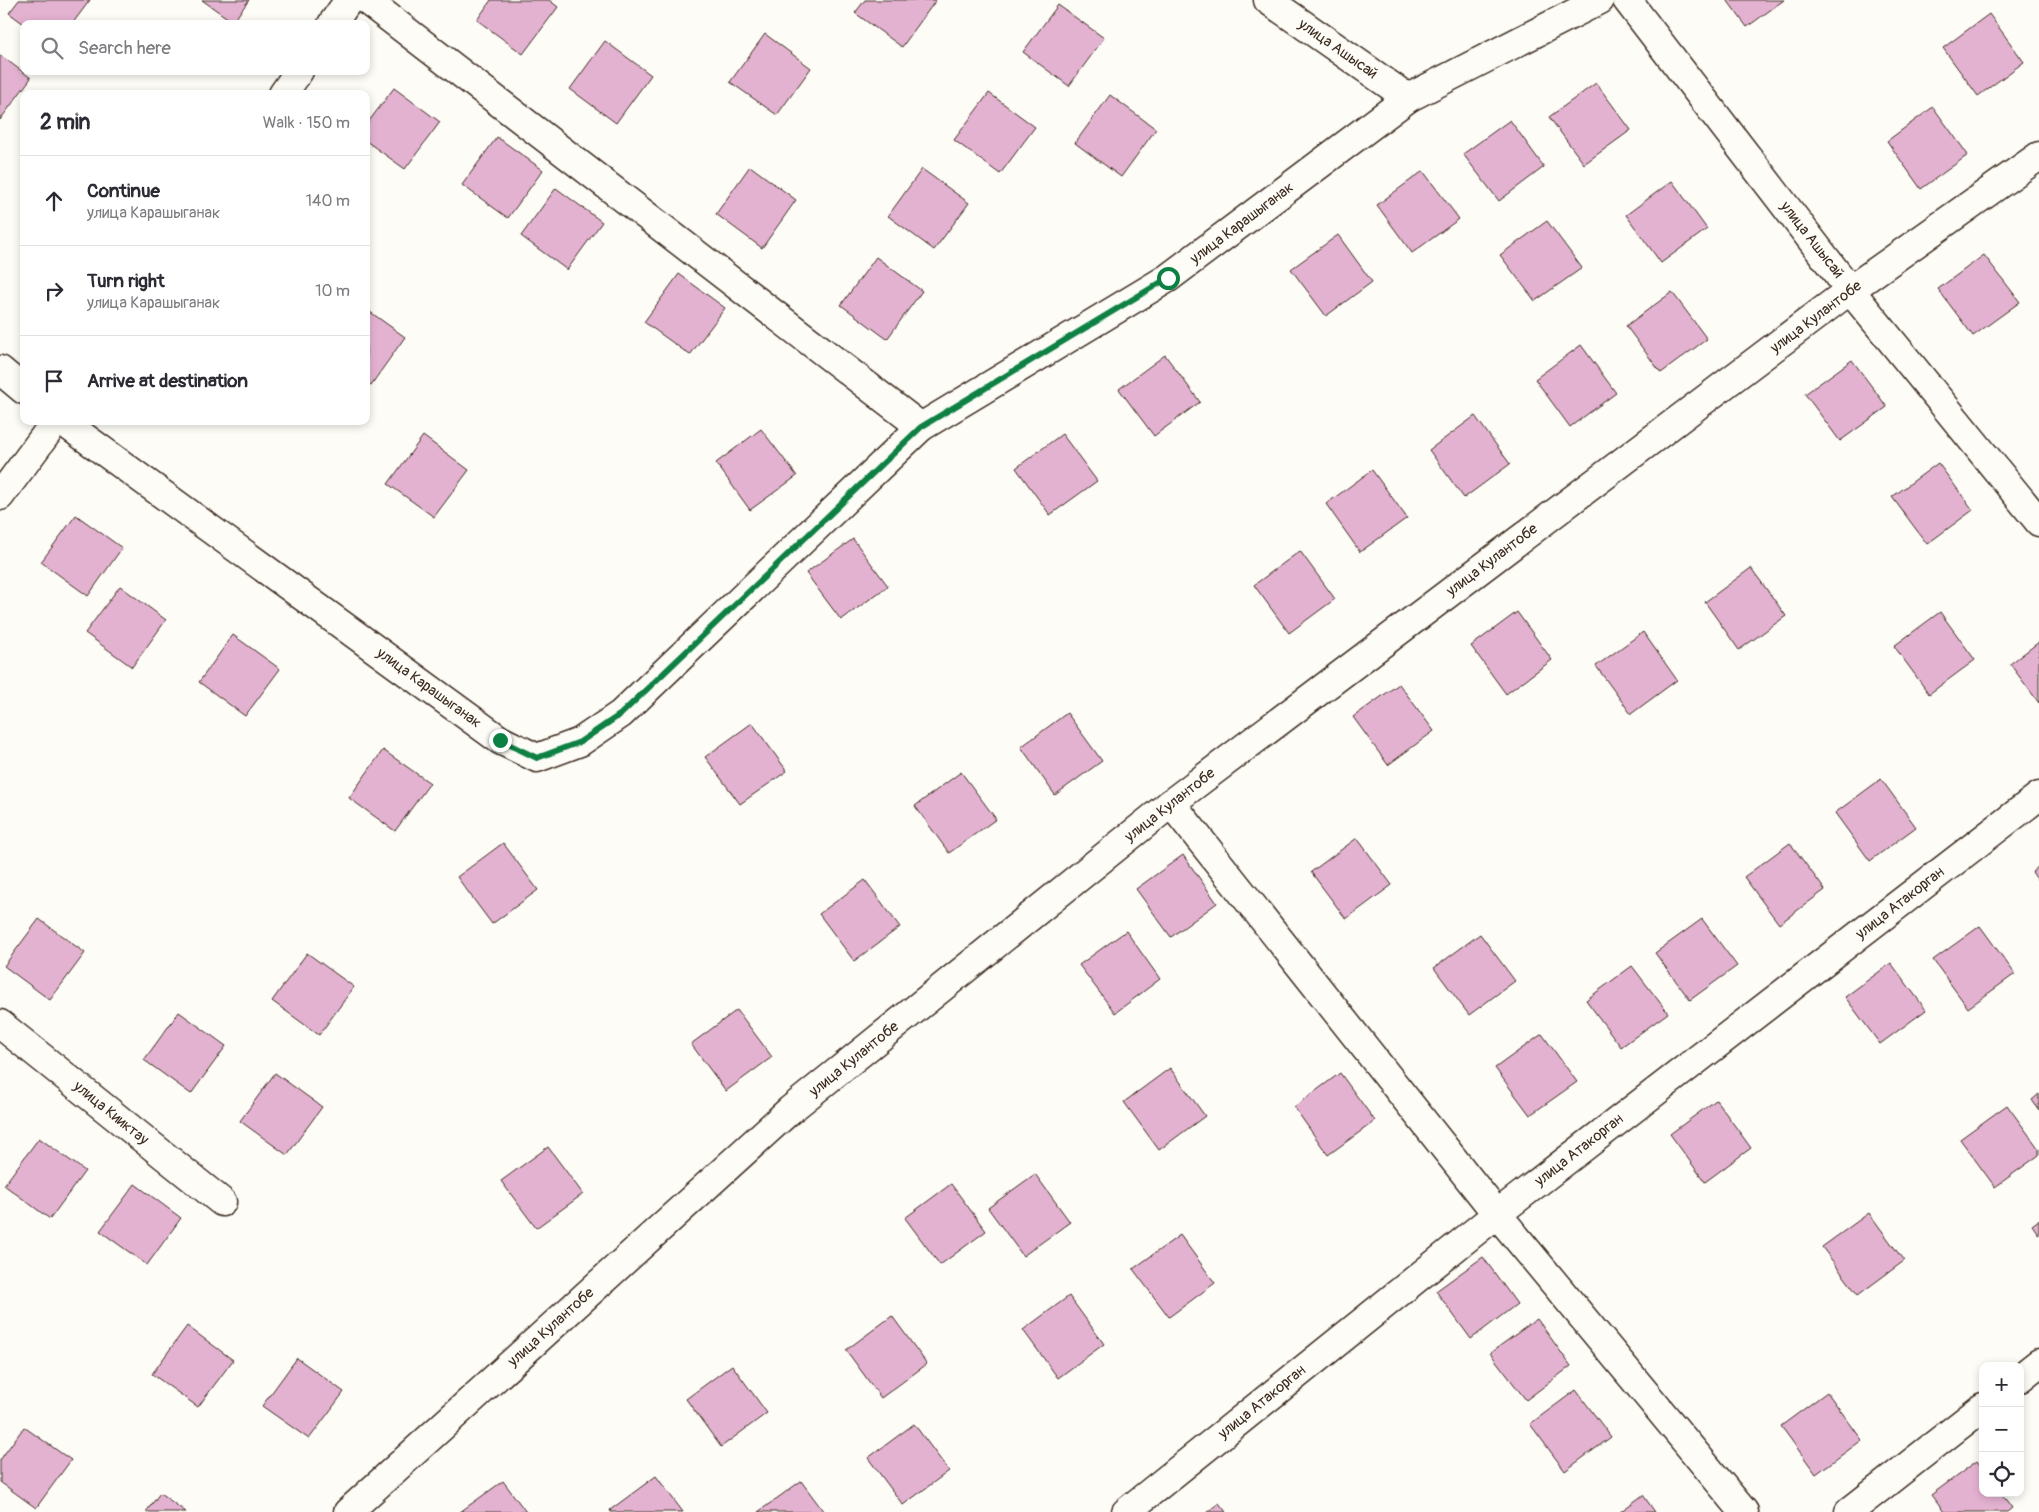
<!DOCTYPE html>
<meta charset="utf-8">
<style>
:root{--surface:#fff;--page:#f2f2f3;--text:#2b2b33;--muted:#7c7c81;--line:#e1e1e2}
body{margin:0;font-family:Pangolin,sans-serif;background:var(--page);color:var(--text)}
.controls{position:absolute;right:15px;bottom:15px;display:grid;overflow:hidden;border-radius:10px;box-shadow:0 2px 8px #0003}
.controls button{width:45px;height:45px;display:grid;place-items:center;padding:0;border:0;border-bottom:1px solid var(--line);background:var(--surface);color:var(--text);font:25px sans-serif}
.stop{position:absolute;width:15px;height:15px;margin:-11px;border:4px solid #0b8043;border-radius:50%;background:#fff}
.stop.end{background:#0b8043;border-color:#fff;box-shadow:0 1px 5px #0008}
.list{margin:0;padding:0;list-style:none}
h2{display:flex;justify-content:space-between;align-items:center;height:65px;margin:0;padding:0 20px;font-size:21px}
h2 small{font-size:16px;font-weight:400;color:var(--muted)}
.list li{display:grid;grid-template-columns:32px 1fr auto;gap:15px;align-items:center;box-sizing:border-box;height:90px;padding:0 20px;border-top:1px solid var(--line)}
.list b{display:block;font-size:19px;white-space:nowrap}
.list p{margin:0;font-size:16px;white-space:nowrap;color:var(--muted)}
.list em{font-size:16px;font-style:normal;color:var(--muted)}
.icon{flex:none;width:28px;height:28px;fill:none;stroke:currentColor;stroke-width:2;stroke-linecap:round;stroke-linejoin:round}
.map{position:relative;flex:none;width:2039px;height:1512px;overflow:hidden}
.search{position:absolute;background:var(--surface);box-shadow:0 2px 8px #0003;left:20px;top:20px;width:350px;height:55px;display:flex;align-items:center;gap:12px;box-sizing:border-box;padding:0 18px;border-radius:10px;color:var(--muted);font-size:19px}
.panel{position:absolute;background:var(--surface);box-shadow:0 2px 8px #0003;left:20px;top:90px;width:350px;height:335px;border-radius:10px}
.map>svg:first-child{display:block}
.building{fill:#e4b2d1;stroke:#3b2a1e}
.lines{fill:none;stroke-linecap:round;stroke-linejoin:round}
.street-casing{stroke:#3b2a1e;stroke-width:31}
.street{stroke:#fdfcf7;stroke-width:28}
.route{stroke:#0b8043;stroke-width:6}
.labels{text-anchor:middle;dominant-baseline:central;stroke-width:4.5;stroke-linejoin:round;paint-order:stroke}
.street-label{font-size:15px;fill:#3b2a1e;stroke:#fdfcf7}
</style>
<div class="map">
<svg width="2039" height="1512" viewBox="0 0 2039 1512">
<rect width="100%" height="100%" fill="#fdfcf7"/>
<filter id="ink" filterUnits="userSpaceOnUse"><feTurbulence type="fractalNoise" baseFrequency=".02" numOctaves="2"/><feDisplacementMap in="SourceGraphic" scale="10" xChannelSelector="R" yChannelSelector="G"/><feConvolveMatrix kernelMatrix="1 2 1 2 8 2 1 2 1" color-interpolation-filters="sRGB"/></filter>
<g filter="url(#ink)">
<g class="building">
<polygon points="19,0 90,0 72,24 24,24 9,13"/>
<polygon points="202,0 249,0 233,22"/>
<polygon points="491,0 549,0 558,7 523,54 477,20"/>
<polygon points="865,0 936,0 902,47 855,13"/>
<polygon points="1727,0 1784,0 1747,27"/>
<polygon points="1058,5 1104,38 1069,86 1023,52"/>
<polygon points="1989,14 2024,62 1978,96 1943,48"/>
<polygon points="765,34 811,68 777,115 730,82"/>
<polygon points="605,41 651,75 616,123 570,89"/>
<polygon points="0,55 31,78 0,120"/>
<polygon points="1596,83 1631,130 1584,164 1549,117"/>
<polygon points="394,88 440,122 405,169 366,141 366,125"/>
<polygon points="989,93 1035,127 1000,174 954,140"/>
<polygon points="1110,95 1156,129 1121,177 1075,143"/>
<polygon points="1933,107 1968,155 1921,189 1887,141"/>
<polygon points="1510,120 1544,167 1499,201 1463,154"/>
<polygon points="497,137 543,170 508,218 462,185"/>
<polygon points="750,166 796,200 762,248 716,214"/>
<polygon points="922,169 969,203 934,250 888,216"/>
<polygon points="1423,171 1459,219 1412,253 1377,205"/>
<polygon points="1672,181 1707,229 1661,263 1626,215"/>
<polygon points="556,188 602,222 567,270 521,236"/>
<polygon points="1547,221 1582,268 1535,301 1500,255"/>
<polygon points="1338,235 1372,282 1326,316 1291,269"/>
<polygon points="1984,255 2020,302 1973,336 1938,289"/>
<polygon points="876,257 922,291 887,339 841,305"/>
<polygon points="679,274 725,308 690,355 644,322"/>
<polygon points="1672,292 1707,339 1661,373 1626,326"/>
<polygon points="366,309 405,337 371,385 366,382"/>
<polygon points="1581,345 1616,393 1570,427 1535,379"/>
<polygon points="1165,355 1200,402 1154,436 1119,389"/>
<polygon points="1852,360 1887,407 1840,441 1805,394"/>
<polygon points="1475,416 1510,464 1464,498 1429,450"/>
<polygon points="761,429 797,476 750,510 716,463"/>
<polygon points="1062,434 1097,481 1050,515 1016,468"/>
<polygon points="423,436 469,470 434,517 388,484"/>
<polygon points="1938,463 1973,510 1927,544 1892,497"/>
<polygon points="1372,470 1407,518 1360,552 1326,504"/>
<polygon points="76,515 122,548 88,596 41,562"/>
<polygon points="853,539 888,586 841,620 806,573"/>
<polygon points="1300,551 1335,599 1289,633 1254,585"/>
<polygon points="1751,568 1786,616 1739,650 1705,602"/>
<polygon points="120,586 166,620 132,667 85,633"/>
<polygon points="1517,612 1552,660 1506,694 1471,646"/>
<polygon points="1940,612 1975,660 1929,694 1894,646"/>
<polygon points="1643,632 1677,680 1631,714 1596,666"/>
<polygon points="233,635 280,669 245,716 199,682"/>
<polygon points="2039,642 2039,703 2010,664"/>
<polygon points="1399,684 1434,731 1388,765 1353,717"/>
<polygon points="1067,713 1102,761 1055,795 1021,747"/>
<polygon points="752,723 787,771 740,804 705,757"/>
<polygon points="383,750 430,783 395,831 349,798"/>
<polygon points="961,772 996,819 949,853 915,806"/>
<polygon points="1881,779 1916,827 1870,861 1835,813"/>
<polygon points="1357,838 1392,885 1346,919 1311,872"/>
<polygon points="503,843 538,890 492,924 457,877"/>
<polygon points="1790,843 1825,890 1779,924 1744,877"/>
<polygon points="1183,855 1217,903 1171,937 1136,889"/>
<polygon points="2039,866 2039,882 2032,872"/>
<polygon points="865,880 900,927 854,961 819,914"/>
<polygon points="39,919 85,953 50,1000 4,966"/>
<polygon points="1702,919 1737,966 1690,1000 1655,953"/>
<polygon points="1980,926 2015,974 1968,1008 1933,960"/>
<polygon points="1126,931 1160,979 1115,1013 1079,965"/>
<polygon points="1480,934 1515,981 1469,1015 1434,968"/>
<polygon points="307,953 354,987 319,1035 272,1001"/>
<polygon points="1891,963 1926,1010 1880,1044 1845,997"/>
<polygon points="1632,966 1668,1013 1621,1047 1586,1000"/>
<polygon points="737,1010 772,1057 726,1091 691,1044"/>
<polygon points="179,1012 226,1046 191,1094 144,1060"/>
<polygon points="1542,1034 1577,1082 1530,1115 1495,1068"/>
<polygon points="1170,1068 1205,1116 1159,1150 1124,1102"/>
<polygon points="275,1073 322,1107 287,1155 240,1121"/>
<polygon points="1340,1073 1375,1121 1328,1155 1294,1107"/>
<polygon points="2039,1094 2039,1110 2032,1100"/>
<polygon points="1716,1100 1751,1148 1705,1182 1670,1134"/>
<polygon points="2007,1105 2039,1149 2039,1155 1995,1187 1960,1139"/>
<polygon points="39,1138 85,1171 50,1219 4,1185"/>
<polygon points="548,1147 583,1194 536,1228 501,1181"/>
<polygon points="1035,1174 1070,1222 1023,1256 988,1208"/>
<polygon points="135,1184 181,1218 147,1265 100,1231"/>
<polygon points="951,1184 986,1231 940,1265 905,1218"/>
<polygon points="1869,1213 1904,1261 1858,1295 1822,1247"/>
<polygon points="2039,1220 2039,1235 2032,1225"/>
<polygon points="1180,1235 1215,1283 1169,1317 1133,1269"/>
<polygon points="1483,1257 1517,1304 1471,1339 1436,1291"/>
<polygon points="1069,1296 1104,1344 1058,1378 1023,1330"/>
<polygon points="892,1316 927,1364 881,1398 846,1350"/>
<polygon points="1537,1319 1571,1366 1526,1400 1490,1353"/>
<polygon points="187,1326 233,1360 198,1407 152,1374"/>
<polygon points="297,1358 344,1392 309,1439 262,1406"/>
<polygon points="732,1365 767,1413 721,1447 686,1399"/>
<polygon points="1576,1390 1611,1437 1565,1471 1530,1424"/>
<polygon points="1827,1392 1862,1440 1816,1474 1781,1426"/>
<polygon points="914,1424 949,1471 903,1505 868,1458"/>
<polygon points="24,1427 71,1460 36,1508 0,1482 0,1460"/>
<polygon points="1977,1461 1983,1469 1983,1493 2001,1493 2012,1508 2007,1512 1944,1512 1931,1495"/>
<polygon points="656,1476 683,1512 611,1512 610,1510"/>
<polygon points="503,1481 526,1512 460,1512"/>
<polygon points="801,1481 824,1512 758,1512"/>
<polygon points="160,1493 186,1512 146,1512"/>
<polygon points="1643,1495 1655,1512 1620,1512"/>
<polygon points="1219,1503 1226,1512 1207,1512"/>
</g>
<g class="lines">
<g class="street-casing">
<g id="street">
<polyline points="366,0 921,427"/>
<polyline points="1268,0 1408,98"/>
<polyline points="1627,0 1850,290 2039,522"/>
<polyline points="332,24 349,0"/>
<polyline points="283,94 299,71"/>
<polyline points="0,370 24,390"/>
<polyline points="62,421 500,740 537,758 580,742 621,714 921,427 1168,278 1408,98 1600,0"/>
<polyline points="0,496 56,421"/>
<polyline points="1171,803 1497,1214 1744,1512"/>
<polyline points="0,1024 222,1202"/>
<polyline points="2020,1378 2039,1363"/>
<polyline points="348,1512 790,1110 1171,803 1850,290 2039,156"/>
<polyline points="1126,1512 1497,1214 2039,796"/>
<polyline points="1849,1512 1983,1407"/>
</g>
</g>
<use href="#street" class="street"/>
</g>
</g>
<g class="lines" filter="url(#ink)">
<polyline class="route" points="500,740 537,758 580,742 621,714 921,427 1168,278"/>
</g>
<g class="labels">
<g class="street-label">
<text transform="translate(1338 49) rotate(35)">улица Ашысай</text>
<text transform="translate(1242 223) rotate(-37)">улица Карашыганак</text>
<text transform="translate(1812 240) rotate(52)">улица Ашысай</text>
<text transform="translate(1816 317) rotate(-37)">улица Кулантобе</text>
<text transform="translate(1492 560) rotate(-37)">улица Кулантобе</text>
<text transform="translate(429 688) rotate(36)">улица Карашыганак</text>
<text transform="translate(1170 805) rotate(-38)">улица Кулантобе</text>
<text transform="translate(1900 903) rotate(-38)">улица Атакорган</text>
<text transform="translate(854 1059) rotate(-39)">улица Кулантобе</text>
<text transform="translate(111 1113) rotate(39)">улица Кииктау</text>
<text transform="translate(1579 1150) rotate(-38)">улица Атакорган</text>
<text transform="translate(551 1327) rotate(-42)">улица Кулантобе</text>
<text transform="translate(1262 1402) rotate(-39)">улица Атакорган</text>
</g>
</g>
</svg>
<div class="controls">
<button>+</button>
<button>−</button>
<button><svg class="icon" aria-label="locate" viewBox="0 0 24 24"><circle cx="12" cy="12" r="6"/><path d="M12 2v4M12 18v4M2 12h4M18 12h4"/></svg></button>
</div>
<div class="stop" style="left:1168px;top:278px"></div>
<div class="stop end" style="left:500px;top:740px"></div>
<div class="search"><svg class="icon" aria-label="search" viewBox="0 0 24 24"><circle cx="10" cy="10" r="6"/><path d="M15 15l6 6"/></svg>Search here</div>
<section class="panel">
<h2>2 min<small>Walk · 150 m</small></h2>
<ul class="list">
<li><svg class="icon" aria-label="ahead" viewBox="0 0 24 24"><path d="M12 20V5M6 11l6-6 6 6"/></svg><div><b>Continue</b><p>улица Карашыганак</p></div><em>140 m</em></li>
<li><svg class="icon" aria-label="right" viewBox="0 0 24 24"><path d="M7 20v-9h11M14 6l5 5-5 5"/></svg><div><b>Turn right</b><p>улица Карашыганак</p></div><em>10 m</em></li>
<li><svg class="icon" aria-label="arrive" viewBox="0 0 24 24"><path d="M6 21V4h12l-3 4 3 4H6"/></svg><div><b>Arrive at destination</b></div></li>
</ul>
</section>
</div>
